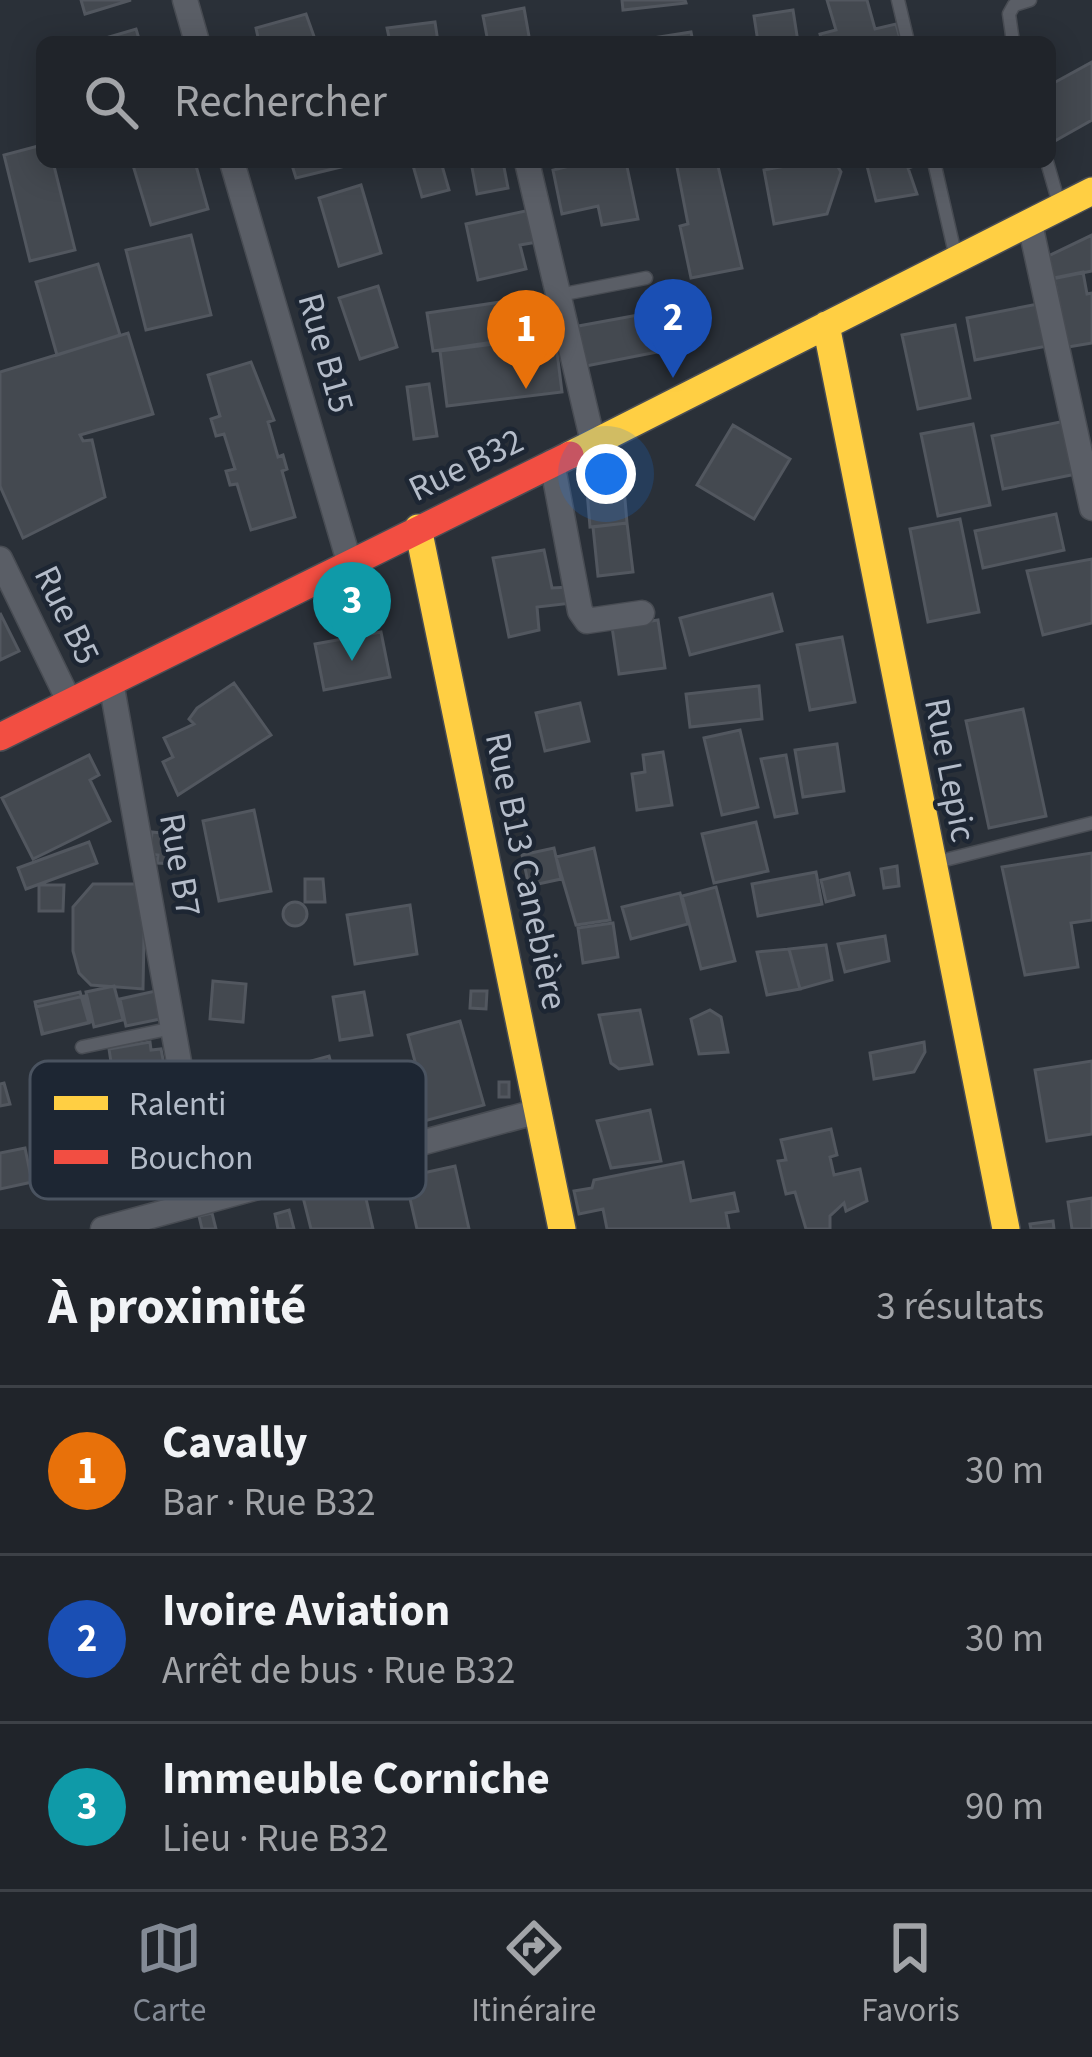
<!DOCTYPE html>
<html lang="fr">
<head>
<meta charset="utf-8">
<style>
  :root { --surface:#20242a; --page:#2d3036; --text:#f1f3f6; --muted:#a2a4a8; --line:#3d4147; --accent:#848b96 }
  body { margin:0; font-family:"Source Sans 3",sans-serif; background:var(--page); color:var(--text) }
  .you { position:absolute; left:606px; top:474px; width:42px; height:42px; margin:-30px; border:9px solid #fff; border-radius:50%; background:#1a73e8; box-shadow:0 0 0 18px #1a73e833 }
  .badge { display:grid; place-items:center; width:78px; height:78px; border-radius:50%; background:var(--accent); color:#fff; font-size:39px; font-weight:700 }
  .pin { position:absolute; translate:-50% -99px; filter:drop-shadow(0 3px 6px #0008) }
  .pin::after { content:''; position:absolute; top:63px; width:42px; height:36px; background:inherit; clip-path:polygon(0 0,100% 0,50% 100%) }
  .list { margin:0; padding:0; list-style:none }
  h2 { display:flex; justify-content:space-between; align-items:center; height:156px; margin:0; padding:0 48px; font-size:51px }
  h2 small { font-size:39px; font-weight:400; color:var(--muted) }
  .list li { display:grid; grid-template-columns:78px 1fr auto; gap:36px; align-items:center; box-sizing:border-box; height:168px; padding:0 48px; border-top:3px solid var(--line) }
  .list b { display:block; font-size:45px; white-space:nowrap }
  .list p { margin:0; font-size:39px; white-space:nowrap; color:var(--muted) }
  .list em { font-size:39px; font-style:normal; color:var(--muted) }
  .icon { flex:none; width:66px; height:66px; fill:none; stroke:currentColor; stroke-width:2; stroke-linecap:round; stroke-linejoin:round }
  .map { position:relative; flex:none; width:1092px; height:1229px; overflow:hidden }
  .search { position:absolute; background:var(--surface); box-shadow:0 6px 30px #0003; left:36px; right:36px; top:36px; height:132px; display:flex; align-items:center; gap:30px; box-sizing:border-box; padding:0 42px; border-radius:18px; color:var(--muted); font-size:45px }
  .sheet { height:660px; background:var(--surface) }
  nav { display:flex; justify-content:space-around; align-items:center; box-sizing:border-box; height:168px; border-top:3px solid var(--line); background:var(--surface); font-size:33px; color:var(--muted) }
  nav a { display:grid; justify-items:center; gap:6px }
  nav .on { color:var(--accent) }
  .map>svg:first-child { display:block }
</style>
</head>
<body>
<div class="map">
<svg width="1092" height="1229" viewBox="0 0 1092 1229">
  <rect width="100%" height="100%" fill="#2a3038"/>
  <path fill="#444950" stroke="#52575f" stroke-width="3" d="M 81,0 L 131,0 L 85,14 Z
    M 622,0 L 685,0 L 686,3 L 623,10 Z
    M 827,0 L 867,0 L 875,29 L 896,24 L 901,42 L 822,42 L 820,34 L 836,30 Z
    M 524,8 L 530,42 L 488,42 L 483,16 Z
    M 793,10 L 798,42 L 758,42 L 754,16 Z
    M 306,14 L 316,42 L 259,42 L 256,28 Z
    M 435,22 L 438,42 L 390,42 L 387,28 Z
    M 136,29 L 140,42 L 100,42 L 99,40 Z
    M 691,32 L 693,42 L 634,41 Z
    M 1092,62 L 1092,120 L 1053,142 L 1050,85 Z
    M 42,145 L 42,162 L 53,162 L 75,250 L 30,261 L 4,155 Z
    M 132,162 L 195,162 L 208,209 L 151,225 Z
    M 291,162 L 345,162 L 345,166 L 296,178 Z
    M 412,162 L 441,162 L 449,190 L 422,197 Z
    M 471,162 L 503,162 L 508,188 L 477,194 Z
    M 586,162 L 626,162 L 638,219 L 602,225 L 598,206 L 562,214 L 553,170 Z
    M 676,162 L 717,162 L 742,268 L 691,278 L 680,226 L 688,224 Z
    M 807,162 L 835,162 L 841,172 L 827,214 L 774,224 L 764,170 Z
    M 866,162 L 926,162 L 908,168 L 917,194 L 876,201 Z
    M 361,185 L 381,253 L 339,266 L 319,198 Z
    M 530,210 L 537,242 L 520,245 L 526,269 L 478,280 L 466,224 Z
    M 191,235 L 211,315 L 146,330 L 126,250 Z
    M 1092,235 L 1092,271 L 1047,280 L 1042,259 Z
    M 98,264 L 120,335 L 57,355 L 36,282 Z
    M 1083,272 L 1087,294 L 1092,293 L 1092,343 L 1068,347 L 1054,278 Z
    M 378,286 L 397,347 L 360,359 L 339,298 Z
    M 521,299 L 526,337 L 433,351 L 427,313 Z
    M 1043,303 L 1052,345 L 975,360 L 967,318 Z
    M 649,313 L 657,352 L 581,367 L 573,327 Z
    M 955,325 L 970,398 L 918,409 L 902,335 Z
    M 128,333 L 153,414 L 80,435 L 83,441 L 92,440 L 105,497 L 23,538 L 0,486 L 0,372 Z
    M 555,336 L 562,392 L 447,406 L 440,351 Z
    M 251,362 L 274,420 L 268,422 L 278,457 L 283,455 L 287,469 L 282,471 L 295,517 L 251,530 L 237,484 L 230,485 L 226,471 L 235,469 L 224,434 L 216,436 L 211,419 L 220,416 L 208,375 Z
    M 429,384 L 437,436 L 414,439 L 407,387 Z
    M 1065,421 L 1076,474 L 1003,489 L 992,436 Z
    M 973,424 L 990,505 L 938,516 L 921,434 Z
    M 733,425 L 790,459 L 754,519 L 697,485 Z
    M 624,488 L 627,523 L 590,527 L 587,491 Z
    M 1056,514 L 1064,550 L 983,568 L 975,531 Z
    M 960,519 L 979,612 L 928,622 L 910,529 Z
    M 627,523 L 633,572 L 598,576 L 593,527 Z
    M 544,550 L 552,588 L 569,587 L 572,603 L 537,607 L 539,630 L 509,637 L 493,558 Z
    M 1092,559 L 1092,623 L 1043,635 L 1027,571 Z
    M 772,594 L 782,631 L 690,655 L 680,618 Z
    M 0,613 L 19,651 L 0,660 Z
    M 658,620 L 665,668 L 619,674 L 612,627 Z
    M 381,632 L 390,677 L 324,690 L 315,644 Z
    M 842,637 L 855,702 L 810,710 L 797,645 Z
    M 234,683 L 271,735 L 178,795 L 163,762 L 173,757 L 164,738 L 194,724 L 189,719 L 197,708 Z
    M 759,686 L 762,719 L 690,727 L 686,694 Z
    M 580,703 L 589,741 L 545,751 L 536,713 Z
    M 1023,709 L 1046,816 L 989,828 L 966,721 Z
    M 740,730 L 758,807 L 722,815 L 704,738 Z
    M 837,744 L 844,791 L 803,797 L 795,750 Z
    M 663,752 L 672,805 L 637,810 L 632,774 L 645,772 L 643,755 Z
    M 89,755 L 99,775 L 90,780 L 110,821 L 33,859 L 2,798 Z
    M 786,755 L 797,813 L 775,817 L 761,759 Z
    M 254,810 L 271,891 L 219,901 L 203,821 Z
    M 756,822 L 768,871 L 714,883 L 702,834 Z
    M 152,832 L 171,834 L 178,847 L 177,864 L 157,863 L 158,855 L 150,854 Z
    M 89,842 L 97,863 L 26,889 L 18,868 Z
    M 554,848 L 561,879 L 529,886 L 522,855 Z
    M 594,848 L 610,920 L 576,925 L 556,857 Z
    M 1092,853 L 1092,920 L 1071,923 L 1078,967 L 1025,975 L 1002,867 Z
    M 897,866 L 899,886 L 884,888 L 881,869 Z
    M 816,872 L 822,904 L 758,916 L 752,884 Z
    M 849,873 L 854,895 L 826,902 L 821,880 Z
    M 305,879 L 323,879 L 325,902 L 305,902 Z
    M 93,884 L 145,884 L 143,989 L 91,985 L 79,973 L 73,951 L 73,907 Z
    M 39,885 L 64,885 L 63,911 L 39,911 Z
    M 716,887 L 735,961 L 701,969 L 682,896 Z
    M 680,893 L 688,924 L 631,939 L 622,907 Z
    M283 914a12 12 0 1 1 24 0a12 12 0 1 1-24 0Z
    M 410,905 L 417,954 L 355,964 L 347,915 Z
    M 613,923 L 618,957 L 583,963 L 578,928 Z
    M 885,936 L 889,961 L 845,972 L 838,944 Z
    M 826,945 L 832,980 L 800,989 L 789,949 Z
    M 789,949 L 800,989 L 767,995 L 757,952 Z
    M 213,981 L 246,984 L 243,1022 L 210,1019 Z
    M 114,986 L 123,1020 L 94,1027 L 86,992 Z
    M 160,990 L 165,1018 L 126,1026 L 120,999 Z
    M 471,991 L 487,991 L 486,1009 L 470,1008 Z
    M 80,992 L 89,1023 L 42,1034 L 35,1002 Z
    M 364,992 L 372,1035 L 340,1040 L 333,997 Z
    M 84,996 L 90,1022 L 43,1034 L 36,1007 Z
    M 640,1010 L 652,1064 L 619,1069 L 611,1063 L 599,1015 Z
    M 710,1010 L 721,1017 L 728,1052 L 699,1054 L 691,1019 Z
    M 460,1021 L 484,1105 L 387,1131 L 374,1085 L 418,1073 L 408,1035 Z
    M 150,1042 L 151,1050 L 161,1049 L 170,1097 L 101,1109 L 93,1065 L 111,1062 L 109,1049 Z
    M 924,1042 L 925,1052 L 914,1072 L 874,1079 L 870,1053 Z
    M 329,1056 L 339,1094 L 374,1085 L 387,1131 L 301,1154 L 278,1070 Z
    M 1092,1061 L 1092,1134 L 1047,1141 L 1035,1070 Z
    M 499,1082 L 509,1082 L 509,1097 L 499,1097 Z
    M 4,1083 L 10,1104 L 0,1106 L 0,1084 Z
    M 650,1110 L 661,1161 L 611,1168 L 597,1121 Z
    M 831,1129 L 837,1155 L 830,1157 L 834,1175 L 860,1169 L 867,1201 L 846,1211 L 844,1203 L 830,1216 L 830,1229 L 806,1229 L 795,1192 L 786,1194 L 778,1161 L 786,1160 L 781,1140 Z
    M 25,1148 L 32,1182 L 0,1189 L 0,1153 Z
    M 683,1162 L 691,1201 L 734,1193 L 738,1211 L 726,1213 L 729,1229 L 607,1229 L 603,1209 L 579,1214 L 574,1191 L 592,1188 L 594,1180 Z
    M 455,1166 L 469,1229 L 417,1229 L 405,1177 Z
    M 337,1189 L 339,1195 L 364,1190 L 373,1229 L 311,1229 L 303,1197 Z
    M 1092,1198 L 1092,1229 L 1072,1229 L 1068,1202 Z
    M 289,1210 L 294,1229 L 278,1229 L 275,1214 Z
    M 212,1213 L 216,1229 L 202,1229 L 199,1216 Z
    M 1053,1221 L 1054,1229 L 1031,1229 L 1030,1224 Z"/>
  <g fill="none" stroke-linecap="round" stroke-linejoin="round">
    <g stroke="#484c53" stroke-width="15">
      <path id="lane" d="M 898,0 L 908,42
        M 1013,42 L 1009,14 L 1014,5 L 1030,0
        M 934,162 L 957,262
        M 1047,162 L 1060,207
        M 559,295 L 646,278
        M 933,863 L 1092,823
        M 82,1047 L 173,1028"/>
    </g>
    <g stroke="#484c53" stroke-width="27">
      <path id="street" d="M 185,0 L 197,42
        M 232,162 L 350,565
        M 527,162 L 593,442
        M 1030,224 L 1092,508
        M 552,462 L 580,611 L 587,621 L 642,613
        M 0,559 L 70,703
        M 111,682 L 179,1062
        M 103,1229 L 539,1111"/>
    </g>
    <g stroke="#484c53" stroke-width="30">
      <path id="slow" d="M 826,325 L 1006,1229
        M 570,455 L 1092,191
        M 418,528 L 562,1229"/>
    </g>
    <g stroke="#484c53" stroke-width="30">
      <path id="jam" d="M 0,737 L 570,455"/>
    </g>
    <use href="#lane" stroke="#5a5e66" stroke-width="12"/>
    <use href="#street" stroke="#5a5e66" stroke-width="24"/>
    <use href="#slow" stroke="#ffcf43" stroke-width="27"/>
    <use href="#jam" stroke="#f24e42" stroke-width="27"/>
  </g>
  <g text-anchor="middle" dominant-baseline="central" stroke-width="9" stroke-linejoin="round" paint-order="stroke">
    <g font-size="36" fill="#b4bcc9" stroke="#1d2633">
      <text transform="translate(326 353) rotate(74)">Rue B15</text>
      <text transform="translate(466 465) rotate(-26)">Rue B32</text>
      <text transform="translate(67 615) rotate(64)">Rue B5</text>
      <text transform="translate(950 770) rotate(79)">Rue Lepic</text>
      <text transform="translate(180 865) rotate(80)">Rue B7</text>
      <text transform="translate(526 871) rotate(78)">Rue B13 Canebière</text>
    </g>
  </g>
  <rect x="30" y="1061" width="396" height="138" rx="18" fill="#1d2633" stroke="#4a5360" stroke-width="3"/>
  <rect x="54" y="1096" width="54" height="14" fill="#ffcf43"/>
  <rect x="54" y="1150" width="54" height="14" fill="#f24e42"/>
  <g font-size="33" fill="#b4bcc9">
    <text x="129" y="1115">Ralenti</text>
    <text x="129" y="1169">Bouchon</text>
  </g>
</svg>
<div class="you"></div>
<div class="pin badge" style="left:526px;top:389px;background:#e8710a">1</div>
<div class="pin badge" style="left:673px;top:378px;background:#1a4fb4">2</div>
<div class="pin badge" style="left:352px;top:661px;background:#0f9aa8">3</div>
<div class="search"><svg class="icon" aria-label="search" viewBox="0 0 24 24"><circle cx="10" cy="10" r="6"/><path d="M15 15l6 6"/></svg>Rechercher</div>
</div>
<section class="sheet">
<h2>À proximité<small>3 résultats</small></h2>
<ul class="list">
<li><span class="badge" style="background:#e8710a">1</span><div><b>Cavally</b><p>Bar · Rue B32</p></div><em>30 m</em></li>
<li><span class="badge" style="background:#1a4fb4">2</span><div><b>Ivoire Aviation</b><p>Arrêt de bus · Rue B32</p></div><em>30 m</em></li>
<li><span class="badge" style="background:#0f9aa8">3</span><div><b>Immeuble Corniche</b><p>Lieu · Rue B32</p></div><em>90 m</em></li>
</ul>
</section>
<nav>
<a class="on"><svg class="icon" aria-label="map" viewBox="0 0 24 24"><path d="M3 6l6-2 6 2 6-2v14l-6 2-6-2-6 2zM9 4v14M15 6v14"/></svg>Carte</a>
<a><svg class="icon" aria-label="directions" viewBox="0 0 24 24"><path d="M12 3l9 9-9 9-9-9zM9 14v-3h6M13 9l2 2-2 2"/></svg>Itinéraire</a>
<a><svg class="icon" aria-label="saved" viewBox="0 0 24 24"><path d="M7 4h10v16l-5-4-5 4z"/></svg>Favoris</a>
</nav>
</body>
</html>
